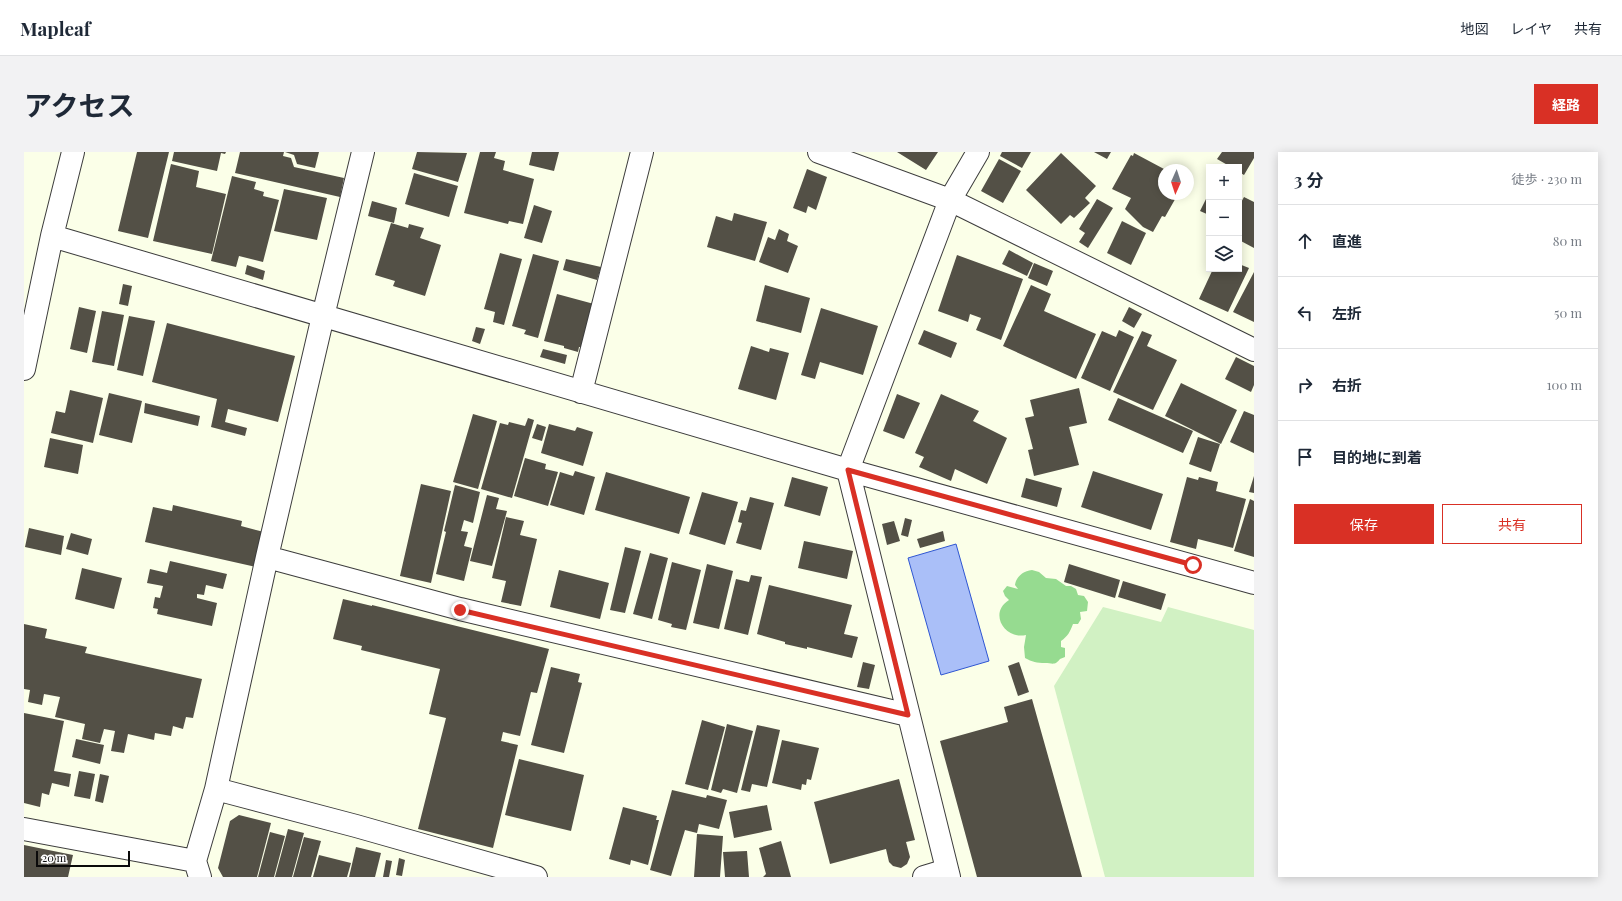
<!DOCTYPE html>
<html lang="ja">
<head>
<meta charset="utf-8">
<style>
  :root { --surface:#fff; --page:#f2f2f3; --text:#1f2937; --muted:#747a83; --line:#e0e1e3; --accent:#d93025 }
  body { margin:0; font-family:"Playfair Display","Noto Sans JP",serif; background:var(--page); color:var(--text) }
  .controls { position:absolute; right:12px; top:12px; display:grid; overflow:hidden; border-radius:0px; box-shadow:0 2px 10px #0003 }
  .controls button { width:36px; height:36px; display:grid; place-items:center; padding:0; border:0; border-bottom:1px solid var(--line); background:var(--surface); color:var(--text); font:20px sans-serif }
  .compass { position:absolute; left:1134px; top:12px; width:36px; height:36px; border-radius:50%; background:var(--surface); box-shadow:0 2px 10px #0003; rotate:183deg }
  .scale { position:absolute; left:12px; bottom:10px; width:94px; box-sizing:border-box; padding-left:4px; border:2px solid #0a0a0a; border-top:0; font-size:11px; line-height:14px; white-space:nowrap; color:#0a0a0a; -webkit-text-stroke:3px #fff; paint-order:stroke }
  .stop { position:absolute; width:12px; height:12px; margin:-9px; border:3px solid #d93025; border-radius:50%; background:#fff }
  .stop.end { background:#d93025; border-color:#fff; box-shadow:0 1px 4px #0008 }
  .list { margin:0; padding:0; list-style:none }
  h2 { display:flex; justify-content:space-between; align-items:center; height:52px; margin:0; padding:0 16px; font-size:17px }
  h2 small { font-size:13px; font-weight:400; color:var(--muted) }
  .list li { display:grid; grid-template-columns:26px 1fr auto; gap:12px; align-items:center; box-sizing:border-box; height:72px; padding:0 16px; border-top:1px solid var(--line) }
  .list b { display:block; font-size:15px; white-space:nowrap }
  .list em { font-size:13px; font-style:normal; color:var(--muted) }
  .actions { display:flex; gap:8px; padding:12px 16px }
  .actions a { flex:1; padding:9px 0; border:1px solid var(--accent); border-radius:0px; text-align:center; font-size:14px; color:var(--accent) }
  .actions .main { background:var(--accent); color:#fff }
  .icon { flex:none; width:22px; height:22px; fill:none; stroke:currentColor; stroke-width:2; stroke-linecap:round; stroke-linejoin:round }
  .map { position:relative; flex:none; width:1230px; height:725px; overflow:hidden; border-radius:0px }
  header { display:flex; align-items:center; gap:24px; box-sizing:border-box; height:56px; padding:0 20px; background:var(--surface); border-bottom:1px solid var(--line) }
  header strong { font-size:19px }
  nav { display:flex; gap:22px; margin-inline-start:auto; font-size:14px }
  .intro { display:flex; align-items:center; justify-content:space-between; box-sizing:border-box; height:96px; padding:0 24px }
  h1 { margin:0; font-size:28px }
  .button { padding:10px 18px; border-radius:0px; background:var(--accent); color:#fff; font-size:14px; font-weight:700 }
  main { display:flex; gap:24px; padding:0 24px }
  aside { flex:1; background:var(--surface); border-radius:0px; box-shadow:0 2px 10px #0003 }
  .map>svg:first-child { display:block }
</style>
</head>
<body>
<header>
<strong>Mapleaf</strong>
<nav><a>地図</a><a>レイヤ</a><a>共有</a></nav>
</header>
<div class="intro"><h1>アクセス</h1><a class="button">経路</a></div>
<main>
<div class="map">
<svg width="1230" height="725" viewBox="0 0 1230 725">
  <rect width="100%" height="100%" fill="#fbffe8"/>
  <path fill="#96db90" d="M 1008,418 L 1015,420 L 1022,426 L 1032,427 L 1042,434 L 1047,434 L 1052,437 L 1054,443 L 1060,444 L 1064,450 L 1063,459 L 1056,460 L 1057,467 L 1054,472 L 1049,472 C 1046,480 1044,484 1037,489 L 1037,495 L 1041,496 L 1041,505 L 1036,507 C 1031,514 1028,511 1021,511 C 1013,511 1008,510 1001,506 L 1000,495 L 1002,483 C 981,488 964,461 985,448 L 981,444 L 979,439 L 983,434 L 994,437 L 991,433 C 992,425 999,419 1008,418 Z"/>
  <path fill="#d1f1c3" d="M 1079,455 L 1137,470 L 1144,455 L 1230,478 L 1230,725 L 1081,725 L 1030,534 Z"/>
  <path fill="#aabff8" stroke="#2f56d2" d="M 932,392 L 965,509 L 917,523 L 884,406 Z"/>
  <path fill="#535046" d="M 113,0 L 145,0 L 124,86 L 94,79 Z
    M 150,0 L 202,0 L 201,2 L 197,1 L 193,19 L 148,9 Z
    M 216,0 L 260,0 L 259,4 L 267,6 L 270,15 L 320,26 L 316,45 L 211,21 Z
    M 261,0 L 295,0 L 291,16 L 273,12 L 270,3 Z
    M 393,0 L 443,1 L 434,30 L 388,17 Z
    M 456,0 L 472,0 L 470,6 L 481,9 L 479,18 L 510,27 L 499,72 L 485,69 L 484,72 L 440,61 Z
    M 508,0 L 535,0 L 530,19 L 505,13 Z
    M 873,0 L 914,0 L 902,18 Z
    M 978,0 L 1007,0 L 998,16 L 976,4 Z
    M 1070,0 L 1087,0 L 1083,7 Z
    M 1198,0 L 1230,0 L 1230,6 L 1220,23 L 1215,20 L 1215,15 L 1207,15 L 1193,7 Z
    M 1037,1 L 1072,34 L 1061,46 L 1066,51 L 1050,66 L 1046,63 L 1037,72 L 1002,38 Z
    M 1110,1 L 1140,17 L 1140,42 L 1154,42 L 1141,65 L 1138,64 L 1129,80 L 1119,75 L 1101,57 L 1107,46 L 1088,37 L 1107,3 L 1109,4 Z
    M 975,7 L 997,19 L 979,51 L 957,39 Z
    M 147,12 L 175,19 L 172,35 L 202,42 L 188,102 L 129,89 Z
    M 783,17 L 803,25 L 792,58 L 784,54 L 782,61 L 769,56 Z
    M 390,21 L 434,34 L 425,65 L 381,52 Z
    M 208,24 L 232,30 L 230,37 L 240,40 L 239,44 L 255,48 L 239,110 L 215,104 L 212,115 L 187,109 Z
    M 260,37 L 303,46 L 293,88 L 250,79 Z
    M 1185,41 L 1185,63 L 1176,59 Z
    M 1220,45 L 1230,50 L 1230,96 L 1215,88 L 1215,54 Z
    M 1073,47 L 1089,56 L 1064,96 L 1055,90 L 1061,81 L 1055,77 Z
    M 348,49 L 373,56 L 370,71 L 344,64 Z
    M 510,53 L 528,59 L 518,91 L 500,86 Z
    M 710,61 L 743,70 L 731,109 L 683,95 L 692,64 L 708,69 Z
    M 1098,69 L 1122,81 L 1107,113 L 1083,101 Z
    M 367,71 L 384,76 L 385,72 L 400,76 L 396,86 L 417,93 L 401,144 L 369,134 L 371,129 L 351,123 Z
    M 755,77 L 765,82 L 763,89 L 774,94 L 764,121 L 735,110 L 744,85 L 751,88 Z
    M 985,98 L 1009,111 L 1003,124 L 978,112 Z
    M 476,101 L 498,107 L 480,173 L 469,170 L 471,160 L 460,157 Z
    M 509,102 L 535,109 L 514,186 L 500,182 L 502,178 L 488,174 Z
    M 933,103 L 999,127 L 977,188 L 952,178 L 957,166 L 946,162 L 944,170 L 914,159 Z
    M 542,107 L 577,115 L 573,128 L 539,118 Z
    M 1010,111 L 1029,119 L 1023,134 L 1004,126 Z
    M 1215,112 L 1225,116 L 1204,160 L 1175,147 L 1189,117 L 1215,117 Z
    M 223,113 L 241,119 L 239,128 L 221,122 Z
    M 1230,120 L 1230,170 L 1209,160 Z
    M 99,132 L 108,134 L 104,154 L 95,152 Z
    M 741,133 L 786,146 L 777,181 L 732,169 Z
    M 1007,133 L 1027,142 L 1020,159 L 1072,182 L 1052,227 L 979,194 Z
    M 533,142 L 570,152 L 559,195 L 555,195 L 554,200 L 540,196 L 540,194 L 520,189 Z
    M 55,155 L 72,159 L 63,201 L 46,197 Z
    M 1105,155 L 1118,162 L 1110,176 L 1098,169 Z
    M 797,156 L 854,174 L 839,223 L 796,210 L 791,227 L 777,223 Z
    M 78,159 L 100,163 L 90,214 L 68,210 Z
    M 105,164 L 131,169 L 119,224 L 93,218 Z
    M 143,171 L 271,204 L 254,270 L 204,257 L 201,270 L 223,276 L 221,284 L 187,275 L 193,247 L 128,230 Z
    M 452,175 L 461,177 L 456,192 L 448,189 Z
    M 900,178 L 933,191 L 927,206 L 894,192 Z
    M 1095,178 L 1110,185 L 1086,239 L 1057,226 L 1078,179 L 1092,185 Z
    M 1118,179 L 1128,183 L 1123,194 L 1153,208 L 1129,258 L 1089,240 Z
    M 727,194 L 745,200 L 746,196 L 765,201 L 752,248 L 714,237 Z
    M 519,197 L 543,203 L 541,212 L 516,205 Z
    M 1212,205 L 1230,214 L 1230,233 L 1227,240 L 1201,227 Z
    M 1157,231 L 1213,258 L 1197,292 L 1141,264 Z
    M 1055,236 L 1063,271 L 1045,275 L 1055,313 L 1010,324 L 1004,298 L 1009,297 L 1001,266 L 1010,264 L 1006,248 Z
    M 46,238 L 79,246 L 69,291 L 27,281 L 32,259 L 41,261 Z
    M 85,241 L 118,249 L 108,291 L 75,283 Z
    M 873,242 L 896,251 L 880,287 L 859,279 Z
    M 917,242 L 955,259 L 949,269 L 983,286 L 963,332 L 931,317 L 927,329 L 895,315 L 900,305 L 891,301 Z
    M 1094,246 L 1169,279 L 1159,301 L 1084,268 Z
    M 121,251 L 176,264 L 174,274 L 120,261 Z
    M 1220,259 L 1230,263 L 1230,301 L 1206,290 Z
    M 449,262 L 473,269 L 454,337 L 429,330 Z
    M 504,266 L 510,268 L 488,346 L 457,337 L 476,271 L 484,273 L 485,270 L 501,274 Z
    M 513,272 L 522,275 L 518,289 L 508,286 Z
    M 525,272 L 551,279 L 553,275 L 569,280 L 559,314 L 517,301 Z
    M 1174,285 L 1196,292 L 1187,320 L 1165,312 Z
    M 26,286 L 59,293 L 54,322 L 20,315 Z
    M 501,306 L 522,312 L 521,317 L 534,320 L 524,354 L 490,344 Z
    M 551,319 L 571,325 L 560,363 L 526,353 L 536,320 L 549,324 Z
    M 1069,319 L 1139,342 L 1127,378 L 1057,355 Z
    M 582,320 L 666,345 L 655,382 L 571,358 Z
    M 1230,324 L 1230,341 L 1225,340 Z
    M 768,325 L 804,335 L 796,364 L 760,354 Z
    M 1163,325 L 1174,328 L 1175,325 L 1194,330 L 1192,339 L 1222,347 L 1209,396 L 1174,387 L 1172,397 L 1146,390 Z
    M 1002,326 L 1038,336 L 1033,355 L 997,345 Z
    M 397,332 L 427,339 L 407,431 L 376,424 Z
    M 431,333 L 456,340 L 449,371 L 440,368 L 437,379 L 444,380 L 440,394 L 448,396 L 440,429 L 412,422 L 422,380 L 420,379 Z
    M 678,340 L 714,350 L 701,393 L 665,382 Z
    M 463,343 L 475,346 L 472,357 L 483,359 L 468,414 L 446,409 Z
    M 726,345 L 750,351 L 737,398 L 712,391 L 718,371 L 714,370 L 717,358 L 722,359 Z
    M 1226,347 L 1230,349 L 1230,405 L 1210,399 Z
    M 149,353 L 218,369 L 217,374 L 240,380 L 232,415 L 121,390 L 129,355 L 148,359 Z
    M 482,365 L 500,369 L 496,383 L 513,387 L 497,454 L 477,450 L 482,429 L 468,426 Z
    M 881,366 L 888,368 L 884,385 L 877,383 Z
    M 870,369 L 876,389 L 863,393 L 858,372 Z
    M 5,376 L 40,384 L 37,403 L 1,395 Z
    M 919,379 L 921,389 L 896,396 L 893,387 Z
    M 47,381 L 68,387 L 64,403 L 42,397 Z
    M 780,389 L 829,399 L 823,427 L 774,416 Z
    M 601,395 L 617,399 L 601,461 L 586,458 Z
    M 626,401 L 644,406 L 628,467 L 609,462 Z
    M 146,409 L 203,422 L 199,437 L 182,433 L 180,443 L 173,442 L 173,446 L 193,451 L 188,474 L 133,462 L 134,457 L 129,456 L 131,445 L 136,446 L 139,434 L 123,431 L 126,417 L 143,421 Z
    M 648,410 L 677,418 L 662,478 L 647,475 L 648,472 L 634,468 Z
    M 683,412 L 709,419 L 695,477 L 669,471 Z
    M 1045,412 L 1096,428 L 1091,446 L 1040,430 Z
    M 58,416 L 98,426 L 90,457 L 51,447 Z
    M 535,418 L 585,431 L 576,467 L 526,455 Z
    M 727,423 L 738,425 L 724,483 L 700,477 L 712,427 L 725,430 Z
    M 1099,429 L 1142,442 L 1137,458 L 1094,445 Z
    M 745,433 L 828,453 L 820,482 L 834,485 L 828,506 L 783,495 L 783,497 L 761,492 L 761,490 L 733,482 Z
    M 319,447 L 348,454 L 348,453 L 525,497 L 513,541 L 507,540 L 496,584 L 479,580 L 477,589 L 494,593 L 469,696 L 394,677 L 422,566 L 405,562 L 416,517 L 337,498 L 338,494 L 309,487 Z
    M 0,472 L 23,477 L 21,486 L 63,495 L 61,501 L 178,527 L 169,566 L 162,565 L 159,577 L 149,574 L 147,584 L 131,581 L 130,588 L 104,582 L 100,601 L 87,599 L 91,579 L 80,577 L 76,591 L 58,587 L 61,572 L 31,565 L 36,545 L 20,542 L 18,553 L 4,550 L 6,538 L 0,537 Z
    M 839,510 L 851,513 L 845,537 L 833,535 Z
    M 995,510 L 1005,540 L 994,544 L 984,514 Z
    M 527,515 L 556,522 L 554,530 L 558,531 L 540,601 L 507,593 Z
    M 1008,547 L 1058,725 L 953,725 L 916,589 L 984,570 L 980,555 Z
    M 0,561 L 40,569 L 30,619 L 47,622 L 45,635 L 28,631 L 25,643 L 18,641 L 16,655 L 0,651 Z
    M 678,568 L 701,575 L 684,638 L 661,632 Z
    M 703,572 L 729,579 L 713,641 L 699,637 L 697,641 L 687,638 Z
    M 733,573 L 756,578 L 743,635 L 728,632 L 726,640 L 717,638 Z
    M 52,587 L 80,593 L 76,612 L 48,605 Z
    M 758,588 L 795,596 L 787,628 L 783,627 L 782,633 L 778,632 L 777,638 L 748,631 Z
    M 495,607 L 560,623 L 547,679 L 481,663 Z
    M 55,619 L 71,622 L 66,647 L 50,644 Z
    M 76,622 L 85,624 L 79,651 L 71,649 Z
    M 875,627 L 891,688 L 882,690 L 886,705 L 883,712 L 877,716 L 869,714 L 865,710 L 862,697 L 806,712 L 790,650 Z
    M 648,638 L 682,646 L 683,643 L 703,648 L 695,677 L 675,672 L 673,681 L 661,678 L 647,724 L 626,718 Z
    M 743,653 L 748,678 L 710,686 L 705,660 Z
    M 599,655 L 633,664 L 632,668 L 635,668 L 624,713 L 607,708 L 606,713 L 585,707 Z
    M 215,663 L 247,671 L 233,725 L 199,725 L 194,716 L 206,669 Z
    M 264,677 L 280,681 L 268,725 L 251,725 Z
    M 246,680 L 261,684 L 250,725 L 234,725 Z
    M 673,682 L 699,684 L 696,725 L 670,725 Z
    M 280,685 L 297,689 L 287,725 L 269,725 Z
    M 757,689 L 767,725 L 739,725 L 742,722 L 735,696 Z
    M 0,693 L 49,703 L 44,725 L 0,725 Z
    M 332,695 L 357,701 L 351,725 L 325,725 Z
    M 723,699 L 725,725 L 701,725 L 699,700 Z
    M 295,703 L 327,711 L 323,725 L 289,725 Z
    M 375,706 L 381,708 L 378,724 L 372,723 Z
    M 362,708 L 368,709 L 365,725 L 359,725 Z"/>
  <g fill="none" stroke-linecap="round" stroke-linejoin="round">
    <g stroke="#3d3d3d" stroke-width="24">
      <path id="minor" d="M 795,0 L 926,48 L 1230,198
        M 28,84 L 824,318 L 1230,431
        M 0,217 L 28,84 L 49,0
        M 557,240 L 618,0
        M 243,405 L 436,457 L 884,563
        M 192,637 L 332,674 L 512,725
        M 0,677 L 171,709
        M 176,725 L 171,709 L 192,637 L 243,405 L 299,164 L 339,0
        M 900,725 L 923,718
        M 925,725 L 824,318 L 926,48 L 954,0"/>
    </g>
    <use href="#minor" stroke="#fff" stroke-width="22"/>
  </g>
  <g fill="none" stroke-linecap="round" stroke-linejoin="round">
    <path stroke="#d93025" stroke-width="5" d="M 436,458 L 884,563 L 824,318 L 1169,413"/>
  </g>
</svg>
<div class="controls">
<button>+</button>
<button>−</button>
<button><svg class="icon" aria-label="layers" viewBox="0 0 24 24"><path d="M12 4l9 5-9 5-9-5zM3 14l9 5 9-5"/></svg></button>
</div>
<svg class="compass" viewBox="-18 -18 36 36"><path d="M0-13l5 13h-10z" fill="#e53935"/><path d="M0 13l5-13h-10z" fill="#747a83"/></svg>
<div class="scale">20 m</div>
<div class="stop" style="left:1169px;top:413px"></div>
<div class="stop end" style="left:436px;top:458px"></div>
</div>
<aside>
<h2>3 分<small>徒歩 · 230 m</small></h2>
<ul class="list">
<li><svg class="icon" aria-label="ahead" viewBox="0 0 24 24"><path d="M12 20V5M6 11l6-6 6 6"/></svg><div><b>直進</b></div><em>80 m</em></li>
<li><svg class="icon" aria-label="left" viewBox="0 0 24 24"><path d="M17 20v-9H6M10 6l-5 5 5 5"/></svg><div><b>左折</b></div><em>50 m</em></li>
<li><svg class="icon" aria-label="right" viewBox="0 0 24 24"><path d="M7 20v-9h11M14 6l5 5-5 5"/></svg><div><b>右折</b></div><em>100 m</em></li>
<li><svg class="icon" aria-label="arrive" viewBox="0 0 24 24"><path d="M6 21V4h12l-3 4 3 4H6"/></svg><div><b>目的地に到着</b></div></li>
</ul>
<div class="actions"><a class="main">保存</a><a>共有</a></div>
</aside>
</main>
</body>
</html>
